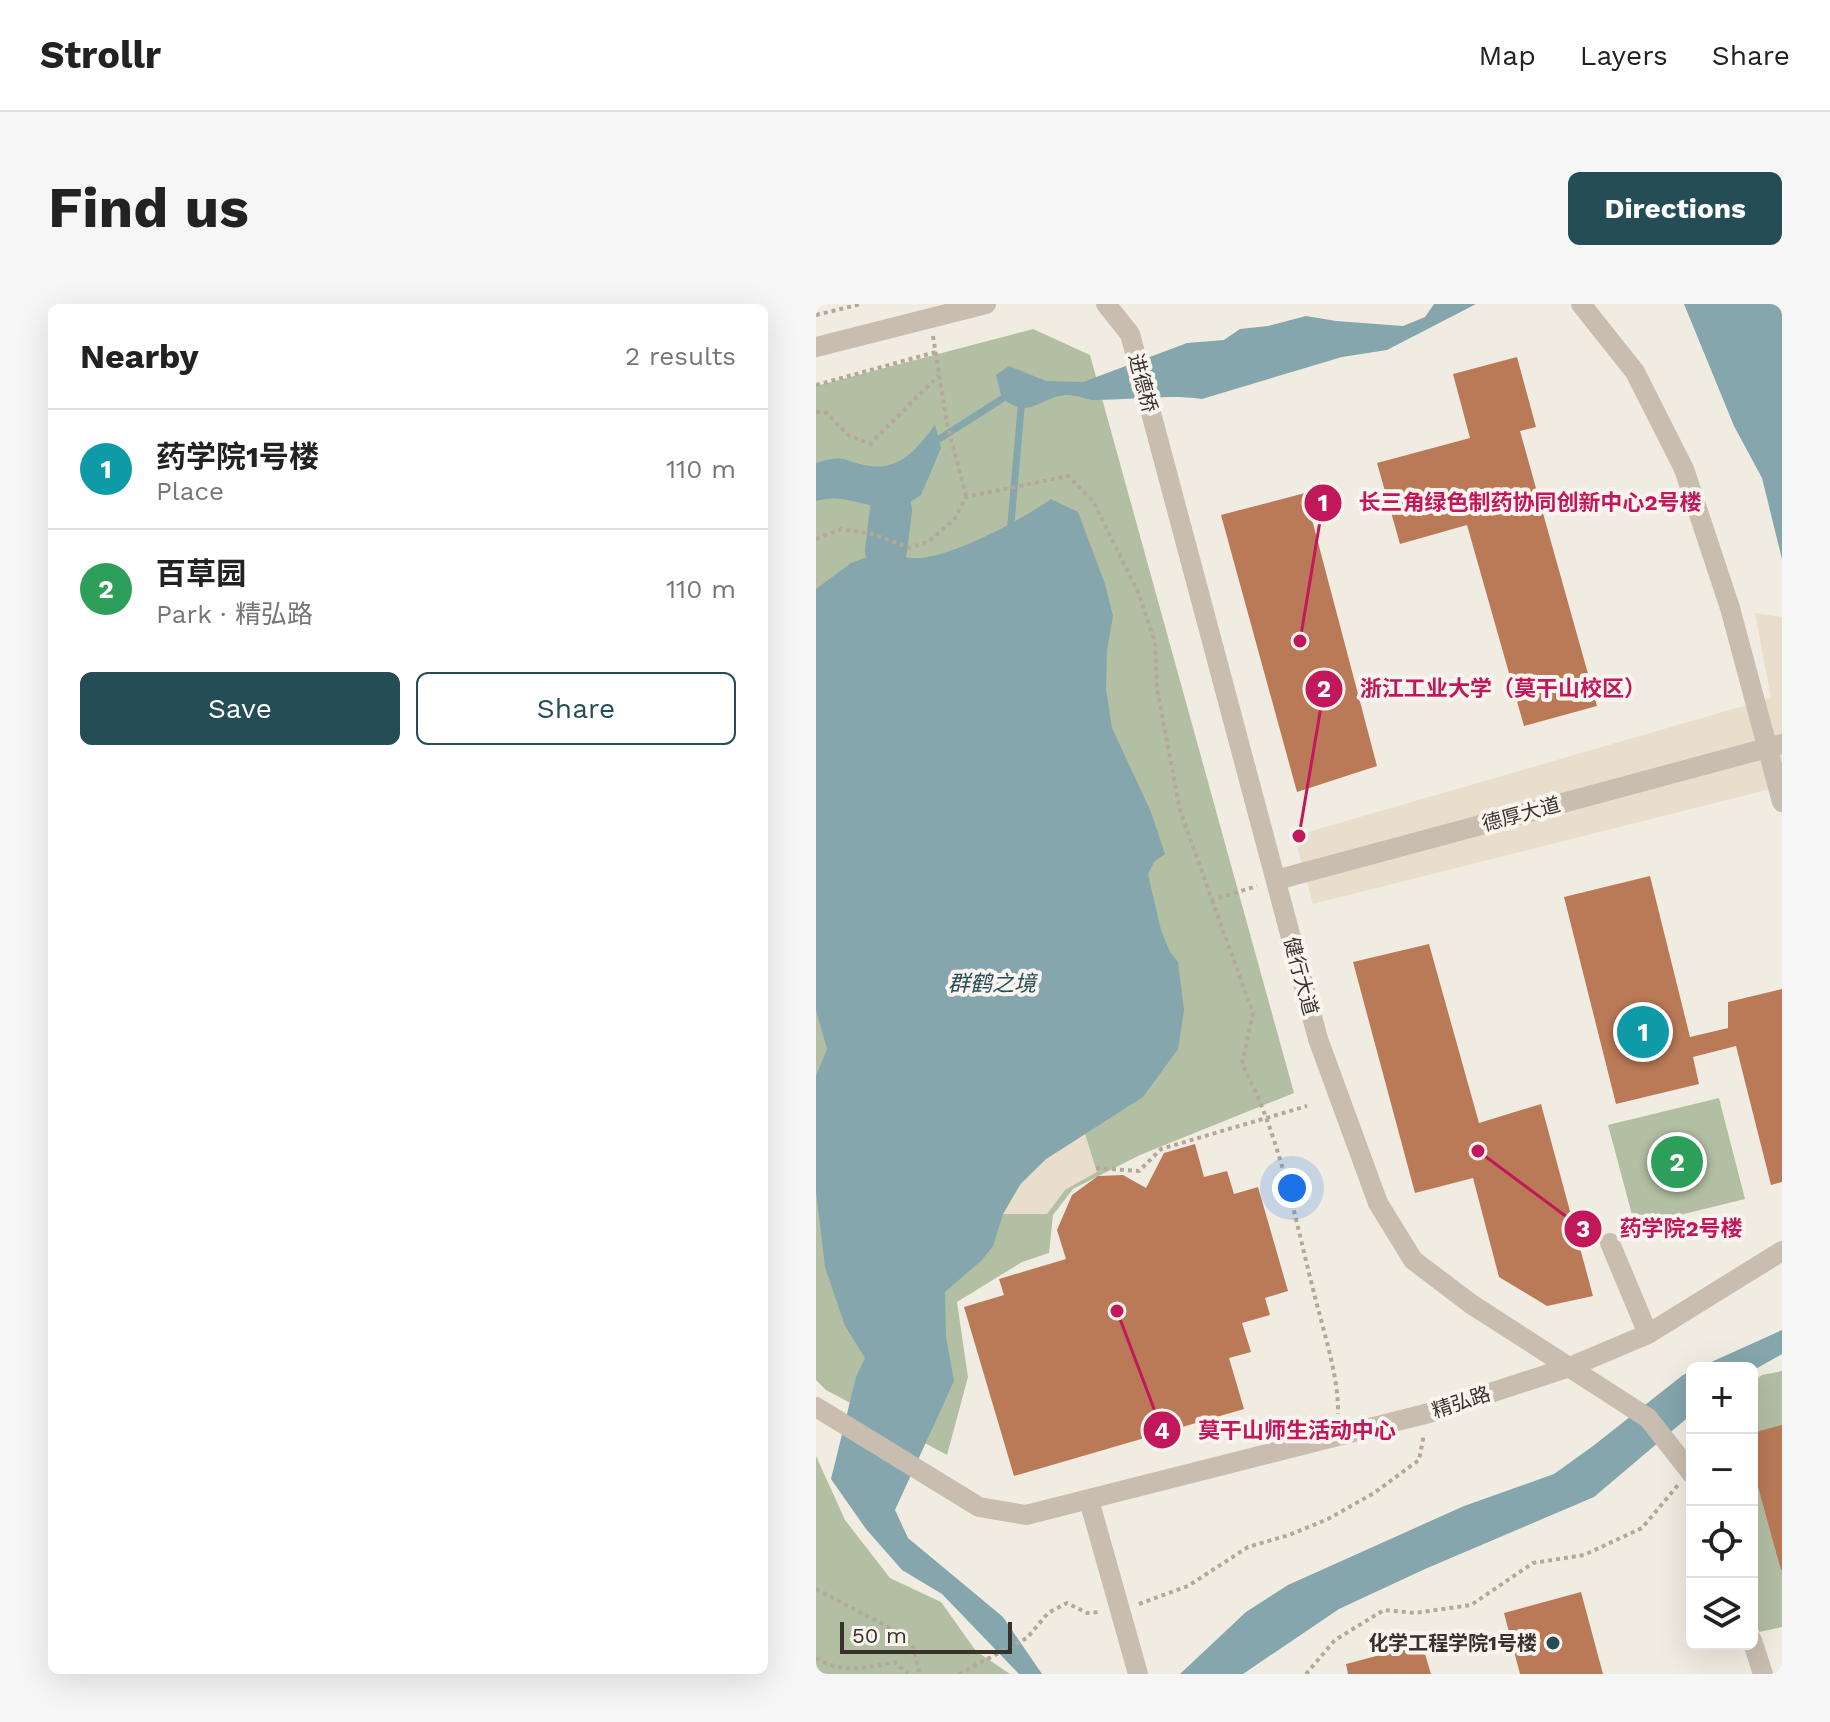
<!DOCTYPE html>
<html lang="en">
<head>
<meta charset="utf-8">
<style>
  :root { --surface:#fff; --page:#f6f6f6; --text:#222; --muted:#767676; --line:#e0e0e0; --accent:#254d56 }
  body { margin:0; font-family:"Work Sans","Noto Sans SC",sans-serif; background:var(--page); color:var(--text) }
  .controls { position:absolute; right:24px; bottom:24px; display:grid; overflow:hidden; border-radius:12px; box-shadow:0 8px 32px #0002 }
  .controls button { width:72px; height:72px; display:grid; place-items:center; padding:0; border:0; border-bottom:2px solid var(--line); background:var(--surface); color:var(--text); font:40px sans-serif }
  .scale { position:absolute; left:24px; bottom:20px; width:172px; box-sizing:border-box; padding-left:8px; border:4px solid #38312c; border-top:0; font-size:22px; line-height:28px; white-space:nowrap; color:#38312c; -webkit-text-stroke:6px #f9f5ee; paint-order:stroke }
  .you { position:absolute; left:476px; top:884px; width:28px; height:28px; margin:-20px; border:6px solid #fff; border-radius:50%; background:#1a73e8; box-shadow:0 0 0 12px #1a73e833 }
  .badge { display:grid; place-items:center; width:52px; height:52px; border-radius:50%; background:var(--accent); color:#fff; font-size:26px; font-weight:700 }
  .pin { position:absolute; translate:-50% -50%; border:4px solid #fff; box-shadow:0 2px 8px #0006 }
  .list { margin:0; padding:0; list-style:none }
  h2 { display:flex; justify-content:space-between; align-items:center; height:104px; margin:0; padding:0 32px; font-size:34px }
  h2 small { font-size:26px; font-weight:400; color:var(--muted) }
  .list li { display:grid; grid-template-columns:52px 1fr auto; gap:24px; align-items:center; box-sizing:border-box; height:120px; padding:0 32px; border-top:2px solid var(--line) }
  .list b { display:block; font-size:30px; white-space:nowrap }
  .list p { margin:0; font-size:26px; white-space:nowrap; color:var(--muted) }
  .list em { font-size:26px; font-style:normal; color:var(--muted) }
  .actions { display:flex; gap:16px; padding:24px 32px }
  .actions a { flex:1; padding:18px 0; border:2px solid var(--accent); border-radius:12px; text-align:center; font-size:28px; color:var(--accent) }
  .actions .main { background:var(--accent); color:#fff }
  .icon { flex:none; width:44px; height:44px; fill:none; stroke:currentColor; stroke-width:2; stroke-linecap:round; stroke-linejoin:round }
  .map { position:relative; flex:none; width:966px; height:1370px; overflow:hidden; border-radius:12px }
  header { display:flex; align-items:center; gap:48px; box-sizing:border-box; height:112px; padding:0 40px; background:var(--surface); border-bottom:2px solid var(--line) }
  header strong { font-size:38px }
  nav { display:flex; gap:44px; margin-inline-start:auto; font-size:28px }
  .intro { display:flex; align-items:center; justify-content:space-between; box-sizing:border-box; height:192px; padding:0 48px }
  h1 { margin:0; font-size:56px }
  .button { padding:20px 36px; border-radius:12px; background:var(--accent); color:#fff; font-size:28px; font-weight:700 }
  main { display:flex; gap:48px; padding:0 48px }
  aside { flex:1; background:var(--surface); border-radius:12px; box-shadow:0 8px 32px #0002 }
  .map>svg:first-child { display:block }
</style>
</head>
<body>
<header>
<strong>Strollr</strong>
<nav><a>Map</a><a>Layers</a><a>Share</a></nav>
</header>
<div class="intro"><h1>Find us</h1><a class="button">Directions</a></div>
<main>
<aside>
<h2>Nearby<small>2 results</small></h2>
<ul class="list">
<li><span class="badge" style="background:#0f9aa8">1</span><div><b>药学院1号楼</b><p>Place</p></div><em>110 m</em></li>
<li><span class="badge" style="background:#2e9e5b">2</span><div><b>百草园</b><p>Park · 精弘路</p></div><em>110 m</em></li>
</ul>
<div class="actions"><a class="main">Save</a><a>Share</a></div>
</aside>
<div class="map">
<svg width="966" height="1370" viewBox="0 0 966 1370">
  <rect width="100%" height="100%" fill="#f1ece2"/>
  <path fill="#b3bfa3" d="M 217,25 L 274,51 L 478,789 L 324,851 L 257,885 L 237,911 L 233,949 L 206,958 L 141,998 L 152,1073 L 131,1151 L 10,1086 L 0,1076 L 0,82 Z
    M 903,794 L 929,895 L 819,922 L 792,821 Z
    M 966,1067 L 966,1323 L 943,1328 L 936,1304 L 936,1078 L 946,1071 Z
    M 0,1152 L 29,1216 L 74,1274 L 125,1298 L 160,1347 L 194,1370 L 0,1370 Z"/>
  <path fill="#e8decb" d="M 939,309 L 966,313 L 966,482 L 497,600 L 478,532 L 955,394 Z
    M 269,830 L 281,868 L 249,886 L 231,910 L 187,910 L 205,880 L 230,855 Z"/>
  <path fill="#84a6ac" d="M 618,0 L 660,0 L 571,46 L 526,53 L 386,95 C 351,90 315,96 280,96 C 270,96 259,90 249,91 C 220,95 216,115 186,95 L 180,71 L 193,62 L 230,77 L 267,78 L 371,39 L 408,36 L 424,25 L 452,22 L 490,12 L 520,17 L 587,22 L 609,13 Z
    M 868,0 L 966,0 L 966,255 L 946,174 L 918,122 Z
    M 119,121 L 125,144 L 105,191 L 82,206 C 52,205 29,188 0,197 L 0,159 C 31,149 27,158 54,162 C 86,166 102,143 119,121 Z
    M 235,195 L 262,208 L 289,280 L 297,312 L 291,346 L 290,385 L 296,424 L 335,508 L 349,550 L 338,558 L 332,570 L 345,626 L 354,648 L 362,658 L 368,706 L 362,745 L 327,793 L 230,855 L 204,880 L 187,910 L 177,942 L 166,956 L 129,988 L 130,1033 L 138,1077 L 79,1206 L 92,1234 L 187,1313 L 226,1370 L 203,1370 L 126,1290 L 86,1266 L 50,1225 L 15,1175 L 40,1073 L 49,1054 L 29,1022 L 9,963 L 0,887 L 0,772 L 11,745 L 0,706 L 0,285 L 35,259 L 72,245 C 79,248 88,254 96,254 C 130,257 207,215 235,195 Z
    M 966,1026 L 966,1050 L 936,1067 L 936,1064 L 882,1064 Z
    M 876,1067 L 876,1110 L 778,1193 L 609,1265 L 523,1305 L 427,1370 L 364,1370 L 430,1308 L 472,1281 L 648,1202 L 738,1170 L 777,1142 L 867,1071 Z"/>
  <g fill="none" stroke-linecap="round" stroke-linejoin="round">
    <path stroke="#84a6ac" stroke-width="7" d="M 123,135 L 186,95
      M 195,219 L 205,105"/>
    <path stroke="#84a6ac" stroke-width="42" d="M 70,246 L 75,206"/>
  </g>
  <path fill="#ba7a57" d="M 701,53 L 720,123 L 704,127 L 781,402 L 708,422 L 651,221 L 584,240 L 561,159 L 654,134 L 637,70 Z
    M 489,189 L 561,462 L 481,488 L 405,211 Z
    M 834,572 L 874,733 L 912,724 L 912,698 L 966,685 L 966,878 L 955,881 L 920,742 L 877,753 L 883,780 L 800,800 L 748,593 Z
    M 613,640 L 663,819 L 725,800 L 777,992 L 731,1002 L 683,973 L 657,874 L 599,889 L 537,658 Z
    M 379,840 L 388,873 L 411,867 L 418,890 L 442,883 L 472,987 L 449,994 L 454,1011 L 426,1019 L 435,1048 L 413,1054 L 428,1105 L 198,1172 L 148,1003 L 188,991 L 183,975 L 250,955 L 241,926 L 256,891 L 282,872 L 307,871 L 330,884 L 348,849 Z
    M 966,1121 L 966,1266 L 965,1266 L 936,1161 L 936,1129 Z
    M 765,1288 L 787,1370 L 704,1370 L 688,1309 Z
    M 606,1340 L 615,1370 L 532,1370 L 530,1360 Z"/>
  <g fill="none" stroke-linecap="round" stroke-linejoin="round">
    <path stroke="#b4a899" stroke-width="4" stroke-dasharray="4 4" stroke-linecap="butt" d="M 0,11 L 45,0
      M 117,32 L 131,120 L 150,192
      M 0,81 L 120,48
      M 0,108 L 11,109 L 32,131 L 54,140 L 123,71
      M 0,235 L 25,225 L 56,230 L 94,244 L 113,237 L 138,216 L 150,193 L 252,172 L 277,197 L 322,288 L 339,338 L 341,385 L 364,506 L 396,596 L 441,582
      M 396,596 L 437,709 L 426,760 C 464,831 478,911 498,989 C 507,1026 523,1073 522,1110
      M 280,864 L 323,867 L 345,845 L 491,802
      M 0,1285 L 80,1327 L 97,1343 L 103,1368
      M 323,1300 L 372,1282 L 432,1243 L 473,1231 L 512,1215 L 558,1189 L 603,1156 L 608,1130
      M 0,1354 C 25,1370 50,1364 79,1358 L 92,1370
      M 143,1370 L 211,1334 L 232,1309 L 251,1299 L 271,1309 L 283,1308
      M 490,1370 L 519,1336 L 568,1306 L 599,1309 L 655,1301 L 717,1259 L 768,1251 L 826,1224 L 862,1181"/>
    <path stroke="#c9bdaf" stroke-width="20" d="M 290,0 L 314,30 L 502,735 L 562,899 L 597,956 L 655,1000 L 832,1114 L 876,1170
      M 765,0 L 819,68 L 868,165 L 914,304 L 966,498
      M 0,43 L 170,0
      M 460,576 L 966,440
      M 794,939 L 832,1030
      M 0,1103 L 163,1203 L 210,1211 L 613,1109 L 754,1063 L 832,1030 L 966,947
      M 273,1196 L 322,1370
      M 936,1336 L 947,1370"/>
  </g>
  <circle fill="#254d56" stroke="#f9f5ee" stroke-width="3" cx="737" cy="1339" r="8"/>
  <g text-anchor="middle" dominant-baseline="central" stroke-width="8" stroke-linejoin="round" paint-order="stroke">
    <g font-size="20" fill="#38312c" stroke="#f9f5ee">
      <text transform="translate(327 79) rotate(75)">进德桥</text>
      <text transform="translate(705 510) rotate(-15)">德厚大道</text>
      <text transform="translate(485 672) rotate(75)">健行大道</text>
      <text transform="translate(645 1098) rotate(-18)">精弘路</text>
    </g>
    <g font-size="20" font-weight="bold" fill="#38312c" stroke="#f9f5ee" text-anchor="end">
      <text x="721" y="1339">化学工程学院1号楼</text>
    </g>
    <g font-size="22" font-style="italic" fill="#254d56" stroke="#f9f5ee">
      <text x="176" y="679">群鹤之境</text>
    </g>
  </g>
  <path fill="none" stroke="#c2185b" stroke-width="3" d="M484 337L507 199M483 532L508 385M662 847L767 925M301 1007L346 1126"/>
  <g fill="#c2185b" stroke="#f9f5ee" stroke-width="3">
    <circle cx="484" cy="337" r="8"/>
    <circle cx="483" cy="532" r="8"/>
    <circle cx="662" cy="847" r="8"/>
    <circle cx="301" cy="1007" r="8"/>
    <circle cx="507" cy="199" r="20"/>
    <circle cx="508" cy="385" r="20"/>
    <circle cx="767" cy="925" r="20"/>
    <circle cx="346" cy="1126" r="20"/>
  </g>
  <g font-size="24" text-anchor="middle" font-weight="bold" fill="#fff">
    <text x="507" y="207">1</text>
    <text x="508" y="393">2</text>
    <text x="767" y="933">3</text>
    <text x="346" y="1135">4</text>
  </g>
  <g font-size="22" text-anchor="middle" font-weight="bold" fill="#c2185b" stroke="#f9f5ee" stroke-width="8" stroke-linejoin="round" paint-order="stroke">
    <text x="714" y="206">长三角绿色制药协同创新中心2号楼</text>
    <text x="687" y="392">浙江工业大学（莫干山校区）</text>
    <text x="865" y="932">药学院2号楼</text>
    <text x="481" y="1134">莫干山师生活动中心</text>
  </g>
</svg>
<div class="controls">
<button>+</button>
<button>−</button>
<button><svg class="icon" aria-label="locate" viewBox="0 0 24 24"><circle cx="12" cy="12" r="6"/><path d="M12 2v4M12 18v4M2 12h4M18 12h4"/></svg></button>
<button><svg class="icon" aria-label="layers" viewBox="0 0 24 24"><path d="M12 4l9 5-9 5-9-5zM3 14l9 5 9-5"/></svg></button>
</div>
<div class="scale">50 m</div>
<div class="you"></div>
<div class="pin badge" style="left:827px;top:728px;background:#0f9aa8">1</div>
<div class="pin badge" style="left:861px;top:858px;background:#2e9e5b">2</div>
</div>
</main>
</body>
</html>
